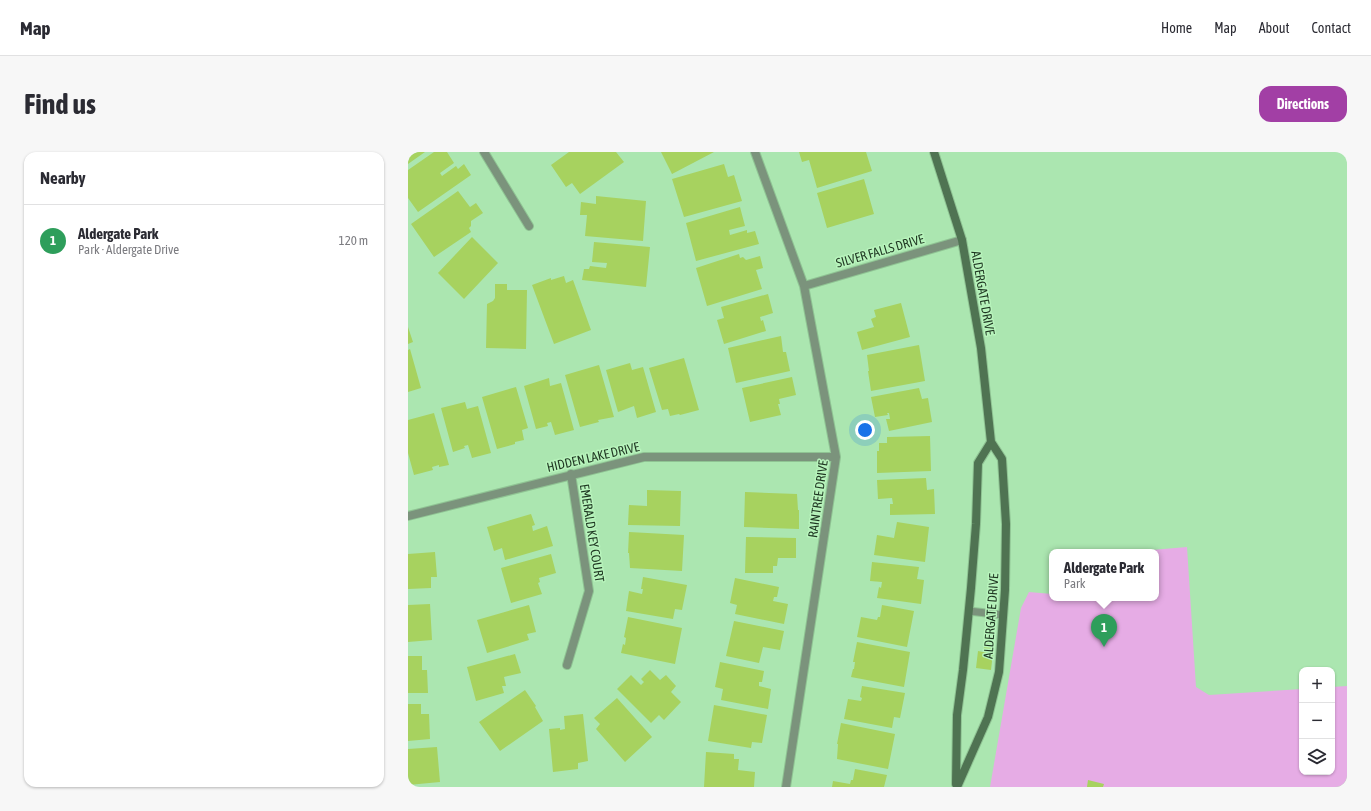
<!DOCTYPE html>
<html lang="en">
<head>
<meta charset="utf-8">
<style>
  :root { --surface:#fff; --page:#f7f7f7; --text:#2b2b33; --muted:#7c7c81; --line:#e1e1e2; --accent:#a23fa5 }
  body { margin:0; font-family:"Asap Condensed",sans-serif; background:var(--page); color:var(--text) }
  .controls { position:absolute; right:12px; bottom:12px; display:grid; overflow:hidden; border-radius:8px; box-shadow:0 1px 3px #0004 }
  .controls button { width:36px; height:36px; display:grid; place-items:center; padding:0; border:0; border-bottom:1px solid var(--line); background:var(--surface); color:var(--text); font:20px sans-serif }
  .you { position:absolute; left:457px; top:278px; width:14px; height:14px; margin:-10px; border:3px solid #fff; border-radius:50%; background:#1a73e8; box-shadow:0 0 0 6px #1a73e833 }
  .badge { display:grid; place-items:center; width:26px; height:26px; border-radius:50%; background:var(--accent); color:#fff; font-size:13px; font-weight:700 }
  .pin { position:absolute; translate:-50% -33px; filter:drop-shadow(0 1px 2px #0008) }
  .pin::after { content:''; position:absolute; top:21px; width:14px; height:12px; background:inherit; clip-path:polygon(0 0,100% 0,50% 100%) }
  .popup { position:absolute; left:641px; top:397px; width:110px; height:52px; box-sizing:border-box; display:grid; place-content:center; border-radius:8px; background:var(--surface); filter:drop-shadow(0 1px 3px #0005); font-size:13px; white-space:nowrap; color:var(--muted) }
  .popup b { font-size:15px; color:var(--text) }
  .popup::after { content:''; position:absolute; left:50%; top:100%; margin-left:-8px; border:8px solid transparent; border-top-color:var(--surface) }
  .list { margin:0; padding:0; list-style:none }
  h2 { display:flex; justify-content:space-between; align-items:center; height:52px; margin:0; padding:0 16px; font-size:17px }
  h2 small { font-size:13px; font-weight:400; color:var(--muted) }
  .list li { display:grid; grid-template-columns:26px 1fr auto; gap:12px; align-items:center; box-sizing:border-box; height:72px; padding:0 16px; border-top:1px solid var(--line) }
  .list b { display:block; font-size:15px; white-space:nowrap }
  .list p { margin:0; font-size:13px; white-space:nowrap; color:var(--muted) }
  .list em { font-size:13px; font-style:normal; color:var(--muted) }
  .icon { flex:none; width:22px; height:22px; fill:none; stroke:currentColor; stroke-width:2; stroke-linecap:round; stroke-linejoin:round }
  .map { position:relative; flex:none; width:939px; height:635px; overflow:hidden; border-radius:12px }
  header { display:flex; align-items:center; gap:24px; box-sizing:border-box; height:56px; padding:0 20px; background:var(--surface); border-bottom:1px solid var(--line) }
  header strong { font-size:19px }
  nav { display:flex; gap:22px; margin-inline-start:auto; font-size:14px }
  .intro { display:flex; align-items:center; justify-content:space-between; box-sizing:border-box; height:96px; padding:0 24px }
  h1 { margin:0; font-size:28px }
  .button { padding:10px 18px; border-radius:12px; background:var(--accent); color:#fff; font-size:14px; font-weight:700 }
  main { display:flex; gap:24px; padding:0 24px }
  aside { flex:1; background:var(--surface); border-radius:12px; box-shadow:0 1px 3px #0004 }
  .map>svg:first-child { display:block }
</style>
</head>
<body>
<header>
<strong>Map</strong>
<nav><a>Home</a><a>Map</a><a>About</a><a>Contact</a></nav>
</header>
<div class="intro"><h1>Find us</h1><a class="button">Directions</a></div>
<main>
<aside>
<h2>Nearby<small></small></h2>
<ul class="list">
<li><span class="badge" style="background:#2e9e5b">1</span><div><b>Aldergate Park</b><p>Park · Aldergate Drive</p></div><em>120 m</em></li>
</ul>
</aside>
<div class="map">
<svg width="939" height="635" viewBox="0 0 939 635">
  <rect width="100%" height="100%" fill="#abe6b0"/>
  <path fill="#e6ace5" d="M 779,395 L 788,535 L 801,543 L 894,537 L 894,620 L 924,620 L 924,535 L 939,534 L 939,635 L 582,635 L 613,456 L 621,440 L 644,442 L 644,446 L 748,446 L 748,400 L 720,400 Z"/>
  <path fill="#a7d25f" d="M 0,0 L 17,0 L 0,12 Z
    M 26,0 L 39,0 L 46,11 L 32,21 L 34,24 L 48,14 L 50,17 L 56,12 L 63,23 L 10,60 L 0,46 L 0,18 Z
    M 161,0 L 208,0 L 216,10 L 172,42 L 164,31 L 158,35 L 143,13 Z
    M 253,0 L 306,0 L 264,22 Z
    M 391,0 L 458,0 L 464,19 L 409,36 L 401,8 L 394,10 Z
    M 316,12 L 320,25 L 326,23 L 334,49 L 276,65 L 264,27 Z
    M 456,27 L 466,62 L 419,76 L 409,41 Z
    M 50,39 L 62,55 L 68,51 L 75,61 L 63,69 L 63,74 L 61,76 L 63,80 L 26,105 L 3,72 Z
    M 188,44 L 238,49 L 235,89 L 177,84 L 179,63 L 172,63 L 173,50 L 188,52 Z
    M 332,55 L 337,74 L 321,78 L 322,83 L 339,78 L 339,81 L 347,79 L 351,92 L 288,109 L 278,71 Z
    M 64,85 L 90,111 L 56,147 L 30,121 Z
    M 186,90 L 242,95 L 238,135 L 174,128 L 176,117 L 181,117 L 182,114 L 198,116 L 199,111 L 184,110 Z
    M 331,102 L 332,106 L 335,105 L 338,108 L 352,104 L 355,116 L 348,118 L 354,137 L 299,154 L 288,116 Z
    M 156,124 L 158,131 L 165,128 L 183,178 L 146,192 L 124,133 L 143,126 L 143,128 Z
    M 87,132 L 99,132 L 99,138 L 119,138 L 118,197 L 78,196 L 79,152 L 85,149 L 87,146 Z
    M 360,142 L 365,161 L 352,165 L 353,169 L 355,168 L 358,179 L 316,192 L 309,168 L 316,166 L 313,155 Z
    M 493,151 L 502,185 L 454,198 L 449,180 L 466,175 L 463,167 L 468,165 L 466,158 Z
    M 0,175 L 5,190 L 0,192 Z
    M 373,184 L 375,200 L 378,200 L 382,219 L 328,231 L 320,196 Z
    M 511,193 L 517,229 L 463,239 L 460,219 L 461,219 L 459,203 Z
    M 2,197 L 13,236 L 0,240 L 0,198 Z
    M 276,206 L 291,258 L 272,263 L 271,262 L 262,264 L 260,257 L 254,258 L 241,216 Z
    M 222,211 L 224,218 L 235,215 L 248,260 L 229,266 L 226,254 L 210,260 L 198,218 Z
    M 191,213 L 206,265 L 190,268 L 191,270 L 172,275 L 157,223 Z
    M 384,225 L 388,243 L 371,247 L 372,252 L 370,252 L 373,263 L 342,270 L 334,236 Z
    M 141,226 L 142,234 L 153,231 L 166,278 L 147,283 L 143,270 L 139,271 L 140,274 L 128,277 L 116,234 Z
    M 108,235 L 120,276 L 114,278 L 116,288 L 107,290 L 107,292 L 89,297 L 74,245 Z
    M 511,236 L 514,247 L 520,246 L 524,270 L 481,279 L 478,267 L 482,267 L 481,261 L 479,261 L 480,263 L 467,265 L 463,245 Z
    M 57,250 L 59,257 L 70,254 L 83,301 L 64,306 L 60,293 L 56,294 L 57,296 L 45,300 L 33,256 Z
    M 26,261 L 41,313 L 31,315 L 31,313 L 24,315 L 25,318 L 6,323 L 0,301 L 0,268 Z
    M 522,284 L 523,319 L 469,321 L 469,299 L 471,299 L 471,291 L 479,291 L 479,285 Z
    M 518,326 L 519,338 L 526,337 L 527,362 L 482,363 L 482,352 L 485,352 L 484,346 L 470,347 L 469,328 Z
    M 239,338 L 273,339 L 272,374 L 220,373 L 221,353 L 239,354 Z
    M 337,340 L 389,342 L 390,358 L 391,358 L 391,377 L 336,375 Z
    M 123,362 L 127,373 L 124,374 L 125,379 L 139,374 L 145,394 L 97,408 L 94,396 L 86,399 L 79,375 Z
    M 489,370 L 521,375 L 517,410 L 466,403 L 469,383 L 486,386 Z
    M 221,380 L 276,383 L 274,419 L 222,416 L 221,401 L 220,401 Z
    M 338,385 L 388,386 L 388,406 L 370,406 L 369,414 L 365,414 L 365,421 L 337,421 Z
    M 27,400 L 29,425 L 23,425 L 23,436 L 0,437 L 0,402 Z
    M 143,402 L 148,421 L 131,426 L 132,430 L 130,431 L 134,442 L 103,451 L 93,416 Z
    M 464,410 L 511,415 L 509,427 L 516,428 L 513,452 L 469,446 L 471,435 L 473,436 L 474,430 L 462,429 Z
    M 235,425 L 279,433 L 274,458 L 267,457 L 265,467 L 218,459 L 221,439 L 234,442 L 235,437 L 233,437 Z
    M 327,426 L 371,435 L 369,445 L 366,445 L 365,449 L 380,452 L 376,472 L 327,462 L 329,453 L 322,451 Z
    M 22,452 L 24,488 L 0,490 L 0,453 Z
    M 121,453 L 128,480 L 119,482 L 121,488 L 79,501 L 69,468 Z
    M 474,453 L 506,459 L 499,495 L 449,485 L 453,465 L 469,468 L 470,465 L 472,465 Z
    M 220,465 L 274,476 L 267,512 L 213,501 L 215,492 L 217,493 L 218,486 L 216,485 Z
    M 326,469 L 376,479 L 372,498 L 355,495 L 351,511 L 318,504 Z
    M 449,490 L 502,500 L 496,535 L 443,525 L 445,517 L 446,517 L 447,510 L 445,510 Z
    M 577,491 L 586,492 L 583,518 L 568,516 L 570,499 L 575,500 Z
    M 107,502 L 113,521 L 96,525 L 98,534 L 94,534 L 96,541 L 68,549 L 59,515 Z
    M 0,504 L 14,504 L 14,518 L 19,518 L 20,541 L 0,541 Z
    M 312,510 L 356,519 L 354,530 L 351,530 L 351,534 L 363,537 L 360,557 L 313,548 L 315,537 L 307,535 Z
    M 242,518 L 252,528 L 258,523 L 268,534 L 263,540 L 273,550 L 256,568 L 251,563 L 243,571 L 209,537 L 223,523 L 233,533 L 236,530 L 233,527 Z
    M 454,534 L 497,541 L 492,566 L 486,565 L 484,576 L 436,567 L 440,547 L 453,549 L 454,546 L 452,545 Z
    M 117,538 L 128,554 L 127,555 L 135,569 L 92,599 L 71,570 Z
    M 209,546 L 244,585 L 217,610 L 188,577 L 192,572 L 186,566 Z
    M 0,552 L 13,552 L 13,562 L 21,562 L 22,587 L 0,589 Z
    M 306,553 L 359,563 L 354,591 L 344,590 L 343,596 L 300,589 Z
    M 175,562 L 180,609 L 170,611 L 170,617 L 145,620 L 141,577 L 152,576 L 152,578 L 157,577 L 156,564 Z
    M 433,571 L 487,582 L 480,617 L 429,607 L 430,592 L 429,592 Z
    M 29,595 L 32,630 L 0,633 L 0,597 Z
    M 298,600 L 326,602 L 326,607 L 331,607 L 330,618 L 347,620 L 346,635 L 296,635 Z
    M 447,617 L 479,623 L 476,635 L 424,635 L 425,629 L 442,632 L 443,628 L 445,628 Z
    M 680,628 L 696,632 L 695,635 L 679,635 Z"/>
  <g fill="none" stroke-linecap="round" stroke-linejoin="round">
    <g stroke="#8fc393" stroke-width="9">
      <path id="lane" d="M 561,459 L 595,463"/>
    </g>
    <g stroke="#8fc393" stroke-width="10">
      <path id="street" d="M 76,0 L 121,74
        M 347,0 L 396,134 L 428,305 L 378,635
        M 396,134 L 554,88
        M 0,364 L 236,305 L 428,305
        M 159,513 L 181,439 L 163,322"/>
    </g>
    <g stroke="#8fc393" stroke-width="10">
      <path id="secondary" d="M 526,0 L 554,88 L 573,196 L 583,290 L 594,307 L 598,372 L 597,438 L 591,520 L 580,565 L 549,635
        M 548,632 L 549,563 L 555,518 L 563,436 L 568,372 L 570,311 L 583,290"/>
    </g>
    <use href="#lane" stroke="#7b937c" stroke-width="7"/>
    <use href="#street" stroke="#7b937c" stroke-width="8"/>
    <use href="#secondary" stroke="#4f7352" stroke-width="8"/>
  </g>
  <g text-anchor="middle" dominant-baseline="central" stroke-width="3" stroke-linejoin="round" paint-order="stroke">
    <g font-size="13" fill="#1e3621" stroke="#b8f4bc">
      <text transform="translate(472 99) rotate(-16)">SILVER FALLS DRIVE</text>
      <text transform="translate(575 141) rotate(80)">ALDERGATE DRIVE</text>
      <text transform="translate(185 305) rotate(-13)">HIDDEN LAKE DRIVE</text>
      <text transform="translate(410 347) rotate(-82)">RAINTREE DRIVE</text>
      <text transform="translate(184 381) rotate(81)">EMERALD KEY COURT</text>
      <text transform="translate(583 464) rotate(-86)">ALDERGATE DRIVE</text>
    </g>
  </g>
</svg>
<div class="controls">
<button>+</button>
<button>−</button>
<button><svg class="icon" aria-label="layers" viewBox="0 0 24 24"><path d="M12 4l9 5-9 5-9-5zM3 14l9 5 9-5"/></svg></button>
</div>
<div class="you"></div>
<div class="pin badge" style="left:696px;top:495px;background:#2e9e5b">1</div>
<div class="popup"><b>Aldergate Park</b>Park</div>
</div>
</main>
</body>
</html>
